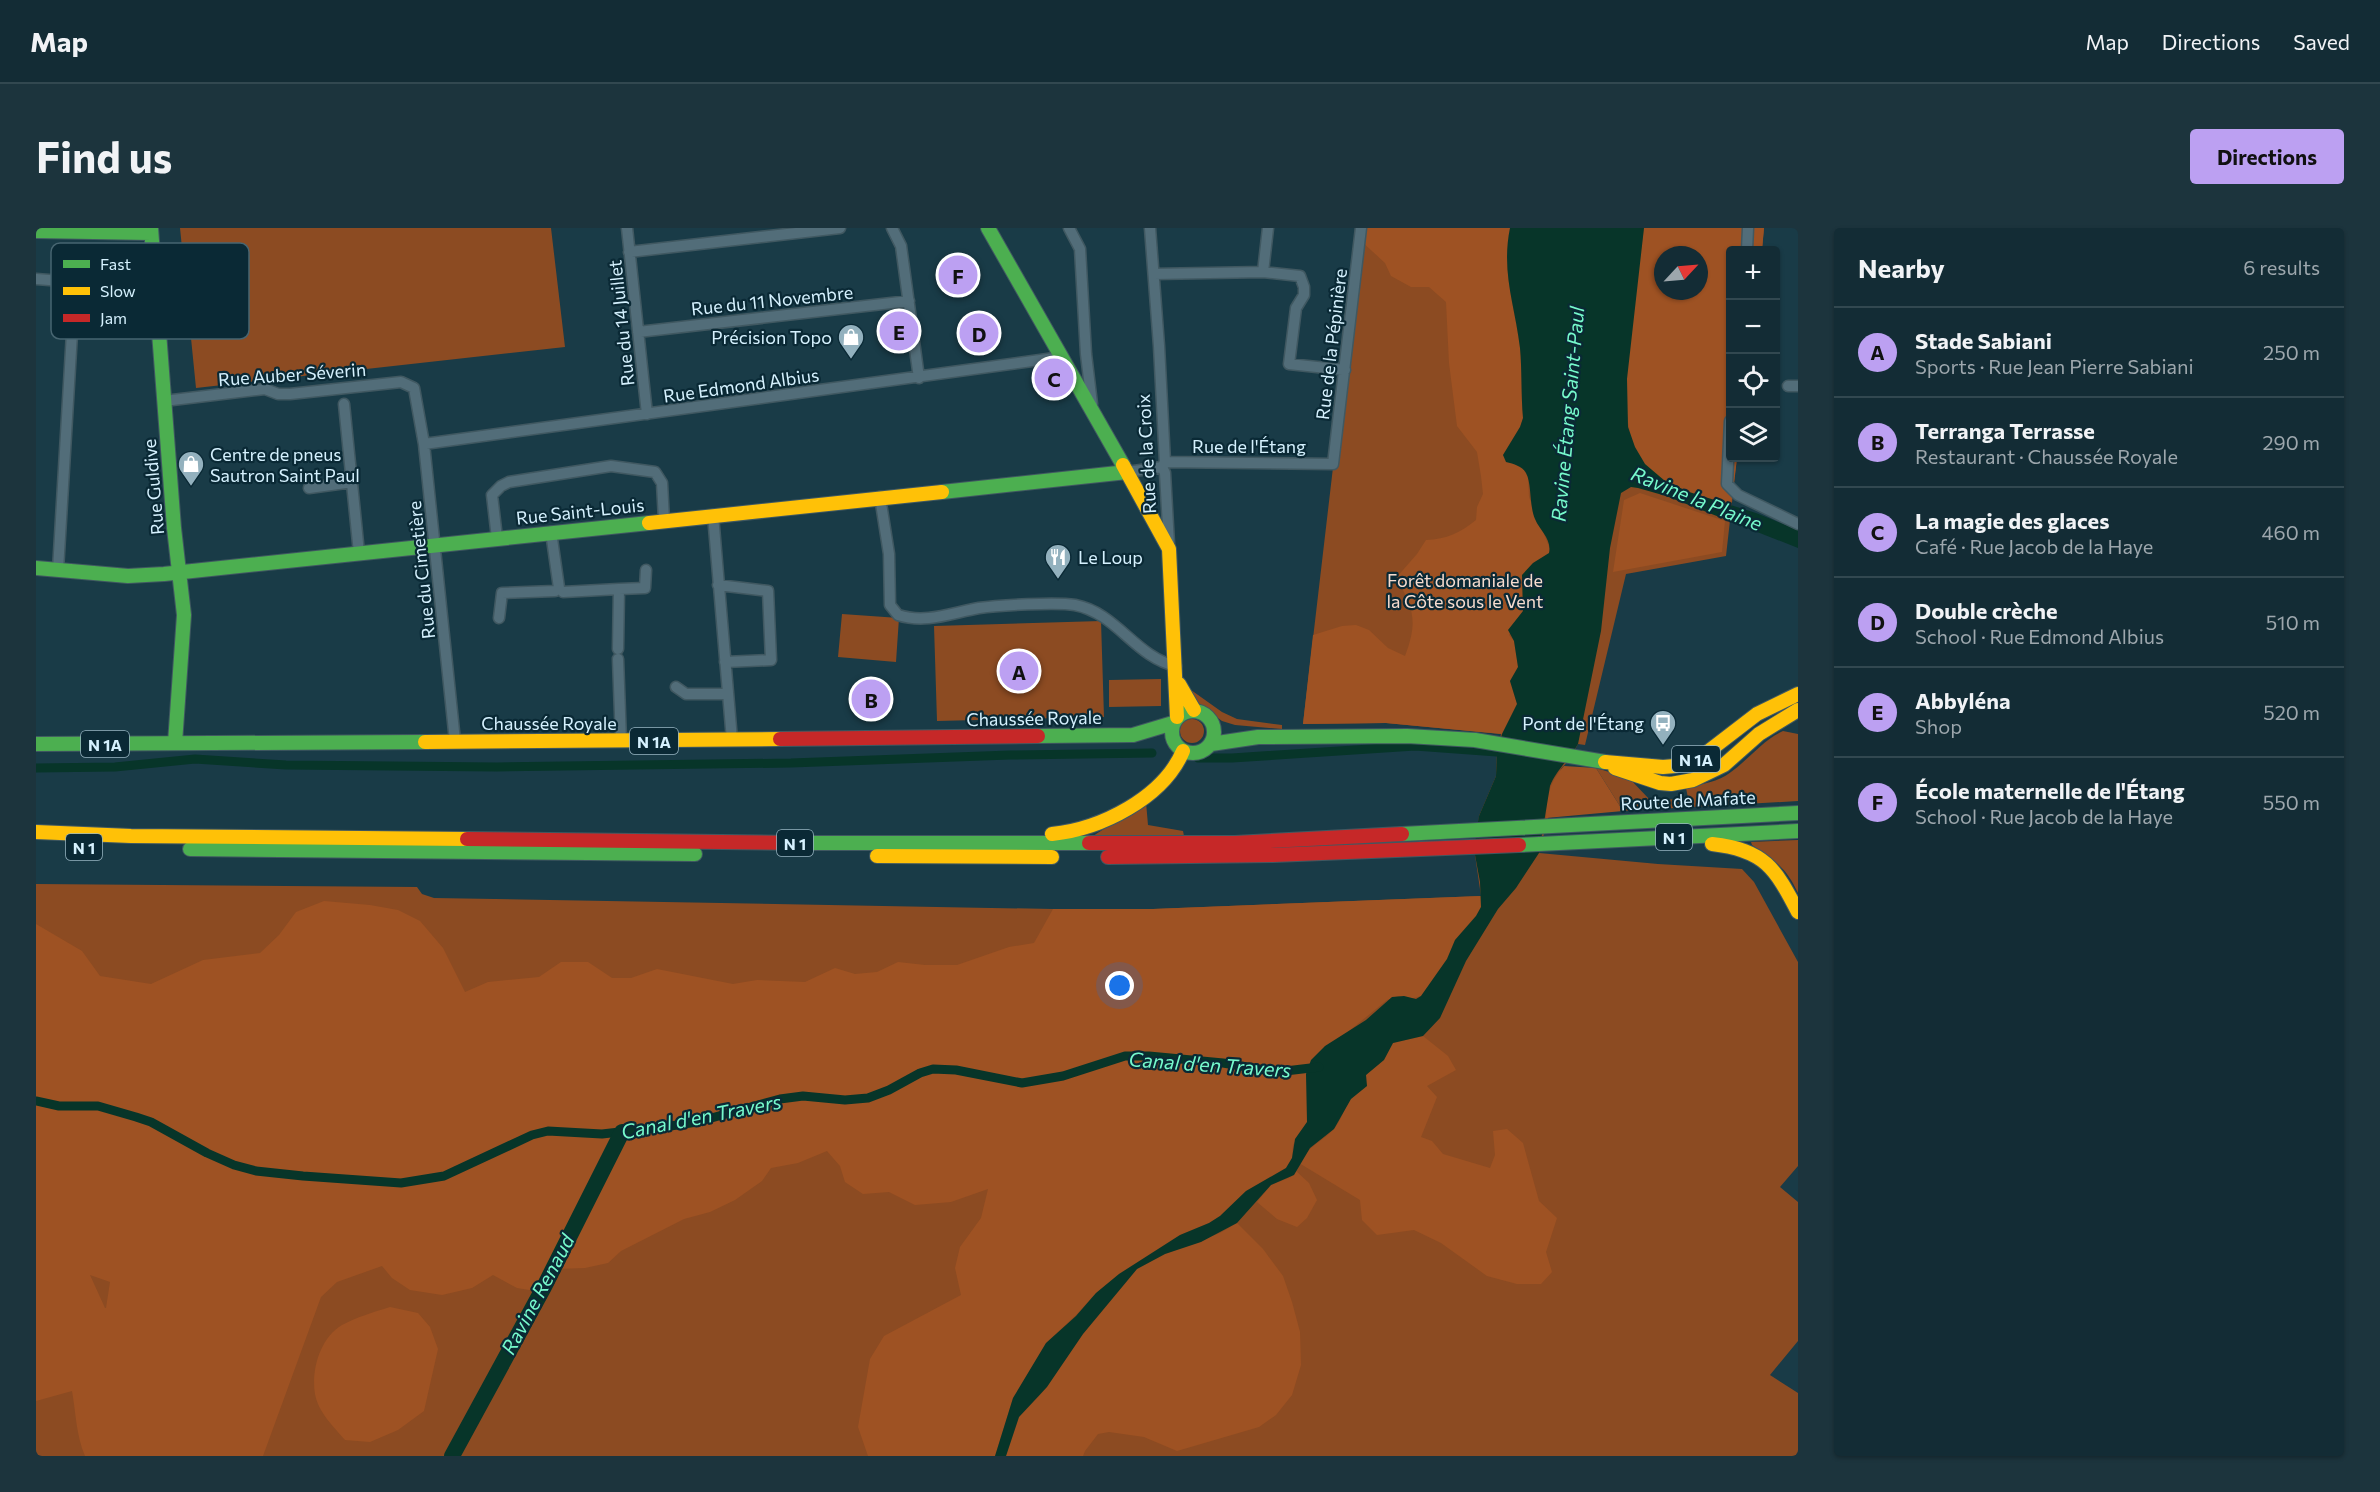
<!DOCTYPE html>
<html lang="en">
<head>
<meta charset="utf-8">
<style>
  :root { --surface:#132c35; --page:#1c343d; --text:#f1f3f6; --muted:#9da7ad; --line:#324850; --accent:#bca0f2 }
  body { margin:0; font-family:Commissioner,sans-serif; background:var(--page); color:var(--text) }
  .controls { position:absolute; right:18px; top:18px; display:grid; overflow:hidden; border-radius:6px; box-shadow:0 2px 4px #0004 }
  .controls button { width:54px; height:54px; display:grid; place-items:center; padding:0; border:0; border-bottom:2px solid var(--line); background:var(--surface); color:var(--text); font:30px sans-serif }
  .compass { position:absolute; left:1618px; top:18px; width:54px; height:54px; border-radius:50%; background:var(--surface); box-shadow:0 2px 4px #0004; rotate:64deg }
  .you { position:absolute; left:1084px; top:758px; width:21px; height:21px; margin:-15px; border:4px solid #fff; border-radius:50%; background:#1a73e8; box-shadow:0 0 0 9px #1a73e833 }
  .badge { display:grid; place-items:center; width:39px; height:39px; border-radius:50%; background:var(--accent); color:#111; font-size:20px; font-weight:700 }
  .pin { position:absolute; translate:-50% -50%; border:3px solid #fff; box-shadow:0 2px 6px #0006 }
  .list { margin:0; padding:0; list-style:none }
  h2 { display:flex; justify-content:space-between; align-items:center; height:78px; margin:0; padding:0 24px; font-size:26px }
  h2 small { font-size:20px; font-weight:400; color:var(--muted) }
  .list li { display:grid; grid-template-columns:39px 1fr auto; gap:18px; align-items:center; box-sizing:border-box; height:90px; padding:0 24px; border-top:2px solid var(--line) }
  .list b { display:block; font-size:22px; white-space:nowrap }
  .list p { margin:0; font-size:20px; white-space:nowrap; color:var(--muted) }
  .list em { font-size:20px; font-style:normal; color:var(--muted) }
  .icon { flex:none; width:33px; height:33px; fill:none; stroke:currentColor; stroke-width:2; stroke-linecap:round; stroke-linejoin:round }
  .map { position:relative; flex:none; width:1762px; height:1228px; overflow:hidden; border-radius:6px }
  header { display:flex; align-items:center; gap:36px; box-sizing:border-box; height:84px; padding:0 30px; background:var(--surface); border-bottom:2px solid var(--line) }
  header strong { font-size:28px }
  nav { display:flex; gap:33px; margin-inline-start:auto; font-size:21px }
  .intro { display:flex; align-items:center; justify-content:space-between; box-sizing:border-box; height:144px; padding:0 36px }
  h1 { margin:0; font-size:42px }
  .button { padding:15px 27px; border-radius:6px; background:var(--accent); color:#111; font-size:21px; font-weight:700 }
  main { display:flex; gap:36px; padding:0 36px }
  aside { flex:1; background:var(--surface); border-radius:6px; box-shadow:0 2px 4px #0004 }
  .map>svg:first-child { display:block }
</style>
</head>
<body>
<header>
<strong>Map</strong>
<nav><a>Map</a><a>Directions</a><a>Saved</a></nav>
</header>
<div class="intro"><h1>Find us</h1><a class="button">Directions</a></div>
<main>
<div class="map">
<svg width="1762" height="1228" viewBox="0 0 1762 1228">
  <rect width="100%" height="100%" fill="#193b47"/>
  <path fill="#8c4b22" fill-rule="evenodd" d="M 144,0 L 515,0 L 529,119 L 160,160 Z
    M 1325,0 L 1728,0 L 1726,22 L 1694,22 L 1694,230 L 1701,230 L 1690,328 L 1590,346 L 1549,517 L 1542,516 L 1533,532 L 1525,541 L 1503,625 L 1622,636 L 1706,641 L 1718,654 L 1762,734 L 1762,938 L 1744,959 L 1762,974 L 1762,1113 L 1734,1147 L 1762,1165 L 1762,1228 L 0,1228 L 0,656 L 381,659 L 386,666 L 398,670 L 1017,681 L 1117,681 L 1445,668 L 1439,627 L 1443,588 L 1460,548 L 1461,524 L 1465,506 L 1350,495 L 1267,496 ZM 1627,27 L 1663,27 L 1663,63 L 1627,63 Z
    M 806,386 L 863,390 L 860,434 L 802,429 Z
    M 1065,393 L 1068,489 L 901,493 L 898,398 Z
    M 1125,451 L 1125,478 L 1073,479 L 1073,452 Z
    M 1148,457 L 1186,484 L 1201,491 L 1246,497 L 1246,501 L 1199,497 L 1186,493 L 1155,470 Z
    M1144 503a12 12 0 1 1 24 0a12 12 0 1 1-24 0Z
    M 1747,503 L 1762,506 L 1762,573 L 1587,583 L 1560,540 L 1593,550 L 1615,573 L 1652,570 L 1650,560 C 1666,556 1682,554 1695,544 C 1713,531 1727,512 1747,503 Z
    M 1110,574 L 1112,597 L 1147,603 L 1148,608 L 1057,608 Z
    M 1762,612 L 1762,665 C 1750,639 1739,633 1716,617 L 1715,614 Z"/>
  <path fill="#9e5223" fill-rule="evenodd" d="M 1325,0 L 1474,0 C 1465,42 1479,79 1484,120 C 1486,142 1485,167 1487,190 L 1484,199 L 1467,227 L 1488,242 L 1492,249 L 1493,269 L 1514,321 L 1514,325 L 1497,335 L 1486,347 L 1487,383 L 1473,407 L 1478,413 L 1482,439 L 1474,453 L 1481,476 L 1466,506 L 1350,495 L 1267,496 L 1277,407 L 1306,398 L 1320,397 L 1333,402 L 1352,420 L 1369,428 C 1382,394 1378,380 1360,350 L 1381,326 L 1390,312 C 1411,311 1424,305 1440,292 L 1441,279 L 1447,266 L 1445,248 L 1441,224 L 1421,198 L 1413,135 L 1410,74 L 1393,59 L 1375,59 L 1355,48 L 1349,35 L 1324,12 Z
    M 1608,0 L 1728,0 L 1726,22 L 1694,22 L 1694,230 L 1701,230 L 1695,277 C 1666,268 1631,260 1609,237 C 1570,193 1601,56 1608,0 ZM 1627,27 L 1663,27 L 1663,63 L 1627,63 Z
    M 1604,265 L 1689,293 L 1686,324 L 1577,344 L 1588,272 Z
    M 1528,538 L 1560,540 L 1587,583 L 1510,590 C 1511,569 1513,554 1528,538 Z
    M 1445,668 L 1445,679 L 1440,688 L 1419,712 L 1411,731 L 1385,768 L 1374,771 L 1362,768 L 1351,772 L 1313,803 L 1271,865 L 1271,894 L 1257,917 L 1256,930 L 1250,940 L 1210,963 L 1184,988 L 1173,995 L 1144,1007 L 1083,1046 L 1060,1065 L 1040,1087 L 1010,1115 L 977,1170 L 959,1228 L 832,1228 L 822,1199 L 834,1131 L 848,1108 L 925,1067 L 919,1040 L 924,1019 L 945,990 L 952,961 L 915,974 L 879,977 L 853,964 L 827,966 L 809,954 L 804,938 L 791,923 L 762,935 L 735,940 L 726,953 L 699,972 L 674,984 L 648,991 L 585,1023 L 572,1035 L 549,1040 L 519,1041 L 506,1064 L 481,1060 L 457,1047 L 436,1060 L 406,1067 L 374,1062 L 356,1050 L 346,1038 L 301,1054 L 285,1069 L 227,1228 L 49,1228 C 40,1207 40,1185 36,1163 L 0,1173 L 0,696 L 46,723 L 64,748 L 115,756 L 167,732 L 224,725 L 243,707 L 260,684 L 288,673 L 334,677 L 362,682 L 384,693 L 407,720 L 429,764 L 452,754 L 503,749 L 525,734 L 552,734 L 576,750 L 595,750 L 621,741 L 697,756 L 721,752 L 769,754 L 799,740 L 819,746 L 841,744 L 862,734 L 889,737 L 921,737 L 973,719 L 998,715 L 1017,681 L 1117,681 ZM 54,1047 L 74,1054 L 70,1080 L 69,1080 Z
    M 1387,808 L 1412,828 L 1420,842 L 1391,858 L 1401,869 L 1385,909 L 1396,913 L 1407,926 L 1454,940 L 1459,927 L 1457,903 L 1471,901 L 1487,915 L 1503,973 L 1521,990 L 1510,1024 L 1516,1044 L 1505,1056 L 1481,1056 L 1451,1048 L 1405,1015 L 1378,1002 L 1341,1007 L 1326,992 L 1324,972 L 1263,935 C 1273,918 1284,915 1297,902 C 1306,893 1308,878 1316,869 C 1326,859 1331,865 1330,847 L 1343,836 L 1357,815 Z
    M 1260,943 L 1273,955 L 1281,972 L 1271,990 L 1261,999 L 1241,991 L 1221,974 L 1235,957 L 1255,949 Z
    M 1201,995 L 1227,1021 L 1247,1048 L 1256,1074 L 1264,1104 L 1265,1137 L 1256,1167 L 1240,1187 L 1223,1199 L 1141,1223 L 1108,1209 L 1073,1204 L 1062,1206 L 1049,1223 L 1047,1228 L 970,1228 L 983,1189 L 1005,1166 L 1047,1106 L 1101,1041 L 1129,1026 L 1184,1005 Z
    M 354,1079 L 382,1085 L 394,1099 L 402,1121 L 388,1183 L 362,1202 L 334,1214 L 309,1212 C 298,1199 282,1184 279,1166 C 275,1142 284,1110 306,1097 C 321,1089 338,1084 354,1079 Z"/>
  <path fill="#073529" d="M 1474,0 L 1608,0 L 1591,151 L 1592,199 L 1599,219 L 1609,236 L 1629,253 L 1653,264 L 1720,285 L 1762,302 L 1762,320 L 1630,268 L 1602,260 L 1595,259 L 1585,265 L 1574,320 L 1565,403 L 1542,516 C 1534,531 1520,542 1514,558 L 1503,625 L 1480,660 L 1462,681 L 1430,733 L 1404,790 L 1387,808 L 1357,815 L 1348,832 L 1330,847 L 1331,858 L 1315,871 L 1298,901 L 1274,920 L 1258,947 L 1235,957 L 1201,995 L 1165,1014 L 1129,1026 L 1101,1041 L 1047,1106 L 1011,1159 L 983,1189 L 970,1228 L 959,1228 L 977,1170 L 1010,1115 L 1040,1088 L 1060,1065 L 1083,1046 L 1144,1007 L 1173,995 L 1184,988 L 1210,963 L 1250,940 L 1256,930 L 1259,911 L 1271,894 L 1270,846 L 1275,832 L 1289,818 L 1330,792 L 1356,769 L 1368,768 L 1380,771 L 1385,768 L 1411,731 L 1419,712 L 1440,688 L 1445,679 L 1444,654 L 1439,627 L 1440,606 L 1443,588 L 1460,548 L 1461,524 L 1466,506 L 1481,476 L 1474,453 L 1482,439 L 1478,413 L 1472,402 L 1487,383 L 1486,347 L 1497,335 L 1513,325 C 1516,311 1504,303 1499,291 C 1493,277 1496,256 1490,245 C 1486,238 1478,236 1470,234 L 1467,227 L 1484,199 L 1487,190 C 1485,167 1486,141 1484,120 C 1479,77 1465,45 1474,0 Z"/>
  <g fill="none" stroke-linecap="round" stroke-linejoin="round">
    <path stroke="#073529" stroke-width="9" d="M 1162,530 L 1196,530 L 1379,518 L 1461,524
      M 0,540 L 79,539 L 159,531 L 250,537 L 461,539 L 755,535 L 974,527 L 1116,525
      M 0,873 L 23,878 L 62,878 L 100,889 L 115,894 L 171,925 L 198,937 L 220,943 L 267,948 L 365,955 L 408,948 L 496,907 L 512,903 L 566,906 L 628,899 L 661,894 L 744,871 L 767,868 L 809,872 L 832,870 L 853,862 L 884,845 L 897,841 L 920,842 L 986,855 L 1027,848 L 1089,828 L 1113,828 L 1187,835 L 1241,844 L 1283,839"/>
    <path stroke="#073529" stroke-width="16" d="M 416,1228 L 508,1059 L 586,904"/>
    <g stroke="#405861" stroke-width="13">
      <path id="street" d="M 591,0 L 611,186
        M 856,0 L 865,18 L 883,150
        M 1033,0 L 1044,21 L 1050,126 L 1056,176
        M 1114,0 L 1123,118 L 1129,234 L 1126,239 L 1129,245 L 1133,316
        M 1711,22 L 1712,0
        M 593,24 L 804,0
        M 1227,44 L 1232,0
        M 1118,46 L 1227,44 L 1264,48 L 1268,59 L 1268,67 L 1260,80 L 1253,136 L 1309,142
        M 0,51 L 39,54 L 22,342
        M 602,104 L 873,73
        M 1752,158 L 1762,158
        M 128,173 L 229,161 L 242,166 L 254,166 L 365,154 L 378,160 L 388,216 L 419,513
        M 308,176 L 323,325
        M 1694,193 L 1691,256 L 1702,267 L 1762,296
        M 388,216 L 1026,129
        M 1129,234 L 1297,236 L 1325,0
        M 1091,244 L 1126,239
        M 273,260 L 317,254
        M 844,269 L 853,326 L 854,377 L 862,387 C 890,396 915,385 943,380 C 962,377 1021,374 1039,377 C 1081,385 1099,429 1140,438
        M 677,287 L 696,512
        M 515,304 L 523,360
        M 461,310 L 456,267 L 465,258 L 473,254 L 575,238 L 619,244 L 626,255 L 628,292
        M 682,357 L 732,363 L 735,432 L 689,434
        M 583,361 L 609,360 L 610,342
        M 527,364 L 583,361 L 582,421
        M 463,390 L 466,365 L 519,363
        M 582,431 L 585,513
        M 640,459 L 650,466 L 692,466"/>
    </g>
    <g stroke="#405861" stroke-width="16">
      <path id="fast" d="M 115,0 L 138,300 L 148,387 L 139,515
        M 952,0 L 1087,237
        M 0,3 L 115,5
        M 906,264 L 1091,244
        M 0,340 L 92,348 L 128,346 L 613,295
        M1136 504a21 21 0 1 1 42 0a21 21 0 1 1-42 0Z
        M 1002,508 L 1097,507 L 1137,495
        M 0,516 L 389,514
        M 1175,516 L 1222,509 L 1371,508 L 1439,512 L 1569,534
        M 1366,606 L 1762,585
        M 762,615 L 1053,615
        M 1483,617 L 1762,603
        M 154,621 L 659,626"/>
    </g>
    <g stroke="#405861" stroke-width="16">
      <path id="slow" d="M 1087,237 L 1133,321 L 1141,489
        M 613,295 L 906,264
        M 1143,456 L 1158,482
        M 389,514 L 744,511
        M 1569,534 L 1627,539 L 1639,538 L 1665,529 L 1721,486 L 1762,466
        M 1579,540 L 1624,555 L 1635,556 L 1657,552 L 1688,537 L 1723,506 L 1762,482
        M 0,604 L 95,608 L 431,611
        M 1016,606 C 1065,601 1127,570 1147,523
        M 1676,616 C 1729,622 1739,640 1762,684
        M 841,628 L 1016,629"/>
    </g>
    <g stroke="#405861" stroke-width="16">
      <path id="jam" d="M 744,511 L 1002,508
        M 431,611 L 762,615
        M 1053,615 L 1199,615 L 1366,606
        M 1072,629 L 1237,627 L 1483,617"/>
    </g>
    <use href="#street" stroke="#526d79" stroke-width="10"/>
    <use href="#fast" stroke="#4caf50" stroke-width="14"/>
    <use href="#slow" stroke="#ffc107" stroke-width="14"/>
    <use href="#jam" stroke="#c62828" stroke-width="14"/>
  </g>
  <defs>
    <g id="shop-pin" transform="scale(1.35)"><path d="M0 17L-7.5 6A9.5 9.5 0 1 1 7.5 6Z" fill="#93b1be" stroke="#0a2935"/><path d="M-5-2.5h2.3a2.7 3.5 0 0 1 5.4 0H5L5.5 6h-11ZM-1.5-2.5h3a1.5 2.3 0 0 0-3 0Z" fill="#fff"/></g>
    <g id="restaurant-pin" transform="scale(1.35)"><path d="M0 17L-7.5 6A9.5 9.5 0 1 1 7.5 6Z" fill="#93b1be" stroke="#0a2935"/><path d="M-5-6h1v4h1v-4h1v4h1v-4h1v5L-1.5 .5V6h-2V.5L-5-1ZM5-6V6H3V1.5H1.5Q1.5-4 5-6Z" fill="#fff"/></g>
    <g id="bus-pin" transform="scale(1.35)"><path d="M0 17L-7.5 6A9.5 9.5 0 1 1 7.5 6Z" fill="#93b1be" stroke="#0a2935"/><path d="M-5-6H5V4H4V6H2V4H-2V6H-4V4H-5ZM-3.5-4V0h7V-4ZM-3.5 1.2v1.5H-2V1.2ZM2 1.2v1.5H3.5V1.2Z" fill="#fff"/></g>
  </defs>
  <g fill-rule="evenodd">
    <use href="#shop-pin" x="815" y="109"/>
    <use href="#shop-pin" x="155" y="236"/>
    <use href="#restaurant-pin" x="1022" y="329"/>
    <use href="#bus-pin" x="1627" y="495"/>
  </g>
  <g text-anchor="middle" dominant-baseline="central" stroke-width="4.5" stroke-linejoin="round" paint-order="stroke">
    <g fill="#0a2935" stroke="#98b5c2" stroke-width="1.5">
      <rect x="594" y="500" width="48" height="26" rx="4.5"/>
      <rect x="45" y="503" width="48" height="26" rx="4.5"/>
      <rect x="1636" y="518" width="48" height="26" rx="4.5"/>
      <rect x="1620" y="596" width="36" height="26" rx="4.5"/>
      <rect x="741" y="602" width="36" height="26" rx="4.5"/>
      <rect x="30" y="606" width="36" height="26" rx="4.5"/>
    </g>
    <g font-size="16" font-weight="bold" fill="#d5f1fe">
      <text x="618" y="513">N 1A</text>
      <text x="69" y="516">N 1A</text>
      <text x="1660" y="531">N 1A</text>
      <text x="1638" y="609">N 1</text>
      <text x="759" y="615">N 1</text>
      <text x="48" y="619">N 1</text>
    </g>
    <g font-size="18" fill="#d5f1fe" stroke="#0a2935">
      <text transform="translate(736 72) rotate(-6)">Rue du 11 Novembre</text>
      <text transform="translate(585 95) rotate(-96)">Rue du 14 Juillet</text>
      <text transform="translate(1295 116) rotate(-83)">Rue de la Pépinière</text>
      <text transform="translate(256 146) rotate(-4)">Rue Auber Séverin</text>
      <text transform="translate(705 157) rotate(-8)">Rue Edmond Albius</text>
      <text x="1213" y="218">Rue de l'Étang</text>
      <text transform="translate(1110 226) rotate(-93)">Rue de la Croix</text>
      <text transform="translate(117 259) rotate(-95)">Rue Guldive</text>
      <text transform="translate(544 283) rotate(-6)">Rue Saint-Louis</text>
      <text transform="translate(385 342) rotate(-96)">Rue du Cimetière</text>
      <text transform="translate(998 490) rotate(-1)">Chaussée Royale</text>
      <text x="513" y="495">Chaussée Royale</text>
      <text transform="translate(1652 572) rotate(-3)">Route de Mafate</text>
    </g>
    <g font-size="18" fill="#d5f1fe" stroke="#0a2935" text-anchor="end">
      <text x="796" y="109">Précision Topo</text>
      <text x="174" y="226" text-anchor="start">Centre de pneus<tspan x="174" dy="21">Sautron Saint Paul</tspan></text>
      <text x="1042" y="329" text-anchor="start">Le Loup</text>
      <text x="1608" y="495">Pont de l'Étang</text>
    </g>
    <g font-size="18" fill="#f6dccf" stroke="#0a2935">
      <text x="1429" y="352">Forêt domaniale de<tspan x="1429" dy="21">la Côte sous le Vent</tspan></text>
    </g>
    <g font-size="20" font-style="italic" fill="#76facc" stroke="#0a2935">
      <text transform="translate(1531 186) rotate(-85)">Ravine Étang Saint-Paul</text>
      <text transform="translate(1661 270) rotate(22)">Ravine la Plaine</text>
      <text transform="translate(1174 836) rotate(4)">Canal d'en Travers</text>
      <text transform="translate(665 888) rotate(-11)">Canal d'en Travers</text>
      <text transform="translate(501 1066) rotate(-62)">Ravine Renaud</text>
    </g>
  </g>
  <rect x="15" y="15" width="198" height="96" rx="9" fill="#0a2935" stroke="#476571" stroke-width="1.5"/>
  <rect x="27" y="32" width="27" height="8" fill="#4caf50"/>
  <rect x="27" y="59" width="27" height="8" fill="#ffc107"/>
  <rect x="27" y="86" width="27" height="8" fill="#c62828"/>
  <g font-size="16" fill="#d5f1fe">
    <text x="64" y="42">Fast</text>
    <text x="64" y="69">Slow</text>
    <text x="64" y="96">Jam</text>
  </g>
</svg>
<div class="controls">
<button>+</button>
<button>−</button>
<button><svg class="icon" aria-label="locate" viewBox="0 0 24 24"><circle cx="12" cy="12" r="6"/><path d="M12 2v4M12 18v4M2 12h4M18 12h4"/></svg></button>
<button><svg class="icon" aria-label="layers" viewBox="0 0 24 24"><path d="M12 4l9 5-9 5-9-5zM3 14l9 5 9-5"/></svg></button>
</div>
<svg class="compass" viewBox="-18 -18 36 36"><path d="M0-13l5 13h-10z" fill="#e53935"/><path d="M0 13l5-13h-10z" fill="#9da7ad"/></svg>
<div class="you"></div>
<div class="pin badge" style="left:983px;top:443px">A</div>
<div class="pin badge" style="left:835px;top:471px">B</div>
<div class="pin badge" style="left:1018px;top:150px">C</div>
<div class="pin badge" style="left:943px;top:105px">D</div>
<div class="pin badge" style="left:863px;top:103px">E</div>
<div class="pin badge" style="left:922px;top:47px">F</div>
</div>
<aside>
<h2>Nearby<small>6 results</small></h2>
<ul class="list">
<li><span class="badge">A</span><div><b>Stade Sabiani</b><p>Sports · Rue Jean Pierre Sabiani</p></div><em>250 m</em></li>
<li><span class="badge">B</span><div><b>Terranga Terrasse</b><p>Restaurant · Chaussée Royale</p></div><em>290 m</em></li>
<li><span class="badge">C</span><div><b>La magie des glaces</b><p>Café · Rue Jacob de la Haye</p></div><em>460 m</em></li>
<li><span class="badge">D</span><div><b>Double crèche</b><p>School · Rue Edmond Albius</p></div><em>510 m</em></li>
<li><span class="badge">E</span><div><b>Abbyléna</b><p>Shop</p></div><em>520 m</em></li>
<li><span class="badge">F</span><div><b>École maternelle de l'Étang</b><p>School · Rue Jacob de la Haye</p></div><em>550 m</em></li>
</ul>
</aside>
</main>
</body>
</html>
